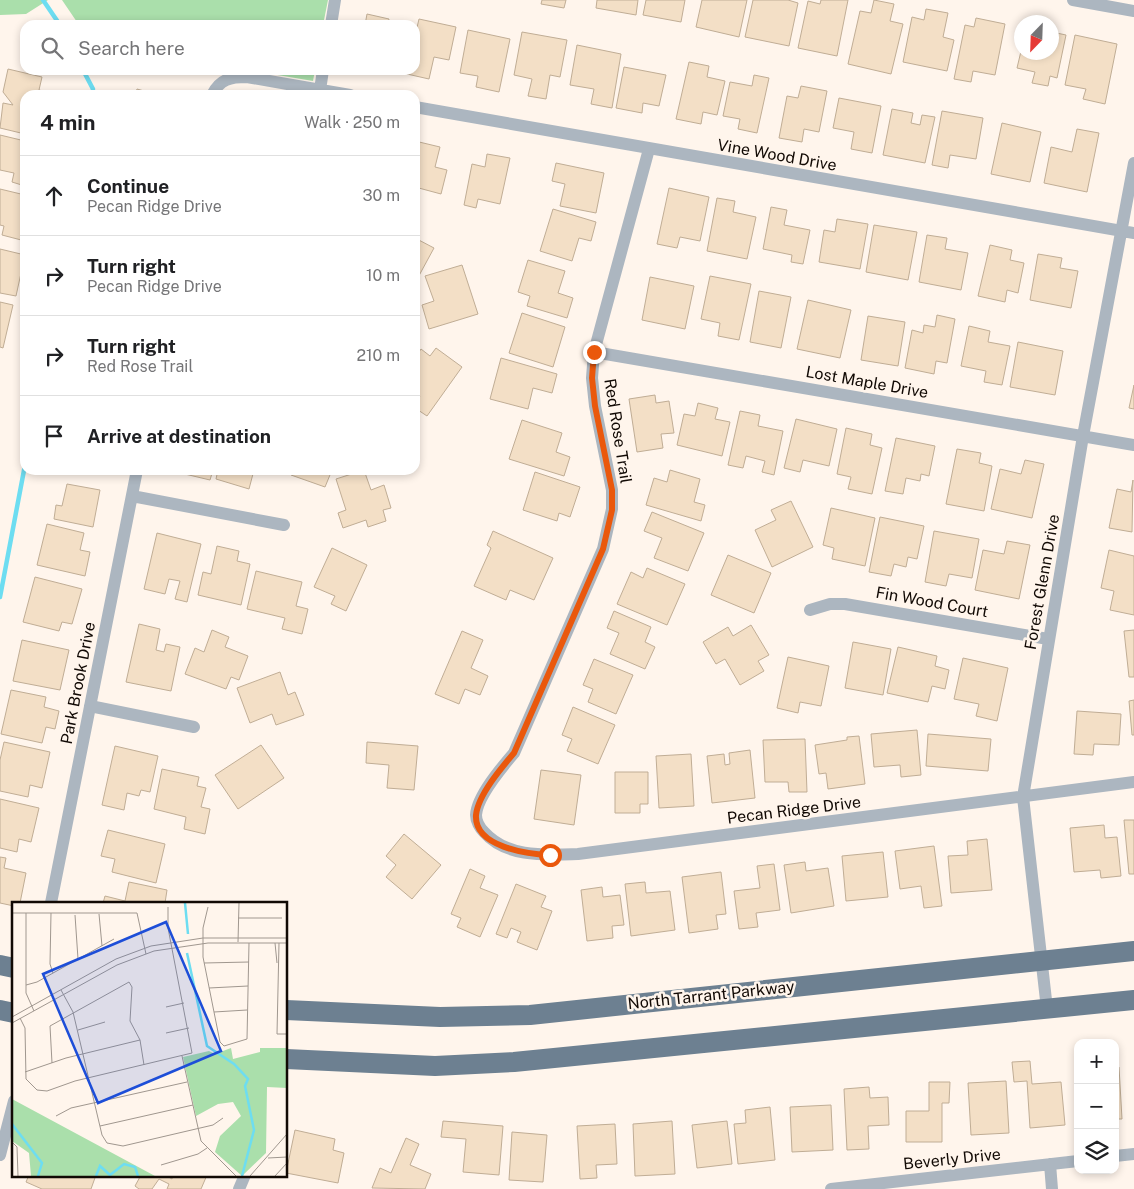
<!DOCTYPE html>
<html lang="en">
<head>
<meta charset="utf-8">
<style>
  :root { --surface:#fff; --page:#f2f2f2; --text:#202124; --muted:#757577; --line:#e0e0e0 }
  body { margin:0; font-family:"Public Sans",sans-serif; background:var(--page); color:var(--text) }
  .controls { position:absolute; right:15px; bottom:15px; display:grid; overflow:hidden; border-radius:10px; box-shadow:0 2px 8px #0003 }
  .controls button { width:45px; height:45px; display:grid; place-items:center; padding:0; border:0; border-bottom:1px solid var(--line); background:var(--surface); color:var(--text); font:25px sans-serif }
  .compass { position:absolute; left:1014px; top:15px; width:45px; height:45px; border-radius:50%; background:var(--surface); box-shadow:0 2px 8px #0003; rotate:203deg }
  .stop { position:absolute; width:15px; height:15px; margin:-11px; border:4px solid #ea580c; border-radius:50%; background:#fff }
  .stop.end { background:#ea580c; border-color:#fff; box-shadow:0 1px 5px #0008 }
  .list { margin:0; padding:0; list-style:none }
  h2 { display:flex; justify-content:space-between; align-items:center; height:65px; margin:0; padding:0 20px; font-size:21px }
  h2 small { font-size:16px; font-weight:400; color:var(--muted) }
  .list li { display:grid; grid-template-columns:32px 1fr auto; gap:15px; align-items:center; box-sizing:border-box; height:80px; padding:0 20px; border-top:1px solid var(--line) }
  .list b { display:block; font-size:19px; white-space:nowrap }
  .list p { margin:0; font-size:16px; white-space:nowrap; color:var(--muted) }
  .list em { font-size:16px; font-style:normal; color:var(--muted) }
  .icon { flex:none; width:28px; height:28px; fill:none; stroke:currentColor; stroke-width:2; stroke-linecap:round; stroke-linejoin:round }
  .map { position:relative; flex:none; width:1134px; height:1189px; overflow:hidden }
  .search { position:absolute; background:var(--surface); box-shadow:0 2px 8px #0003; left:20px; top:20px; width:400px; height:55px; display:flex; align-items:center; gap:12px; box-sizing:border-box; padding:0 18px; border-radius:15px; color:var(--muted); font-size:19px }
  .panel { position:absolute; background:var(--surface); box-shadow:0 2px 8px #0003; left:20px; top:90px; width:400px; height:385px; border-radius:15px }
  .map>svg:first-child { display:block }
</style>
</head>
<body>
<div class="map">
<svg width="1134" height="1189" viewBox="0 0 1134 1189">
  <rect width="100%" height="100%" fill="#fff5ec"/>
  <path fill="#aadfab" d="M 0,0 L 48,0 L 26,14 L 0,15 Z
    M 62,0 L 328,0 L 323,25 L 79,25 Z
    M 248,70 L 315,70 L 313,81 Z"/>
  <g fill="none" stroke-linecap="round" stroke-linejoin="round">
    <path stroke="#6dddf1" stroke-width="4.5" d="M 43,0 L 60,25
      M 83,70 L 93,89 L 92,95
      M 0,597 L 25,465"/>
  </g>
  <path fill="#f3dfc6" stroke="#c0ad95" d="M 542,0 L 566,0 L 564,8 L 541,4 Z
    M 597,0 L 638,0 L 636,15 L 596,8 Z
    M 646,0 L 685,0 L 681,22 L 643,15 Z
    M 702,0 L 747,0 L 739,37 L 696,27 Z
    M 753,0 L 788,0 L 798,3 L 789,46 L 745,37 Z
    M 821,0 L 848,0 L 837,56 L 798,48 L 808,1 L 820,4 Z
    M 874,0 L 894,4 L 890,21 L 903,24 L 891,74 L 848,64 L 860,11 L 871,13 Z
    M 926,9 L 948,13 L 943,37 L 954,40 L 947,71 L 903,62 L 912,17 L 924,20 Z
    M 367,14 L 389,19 L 388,25 L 365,25 Z
    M 976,18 L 1005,24 L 995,75 L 973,71 L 971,82 L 954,79 L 965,25 L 974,27 Z
    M 419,19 L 456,27 L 449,60 L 434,57 L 429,79 L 407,74 L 407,70 L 415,70 L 415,36 Z
    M 468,30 L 510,39 L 499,92 L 476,87 L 478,76 L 460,73 Z
    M 522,32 L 567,40 L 560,77 L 550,75 L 546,99 L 528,96 L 532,79 L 514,75 Z
    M 1052,32 L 1066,35 L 1057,78 L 1050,76 L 1048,86 L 1032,83 L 1035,72 L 1017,68 L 1022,47 L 1022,52 L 1052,52 Z
    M 1075,35 L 1117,44 L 1105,104 L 1083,99 L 1086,89 L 1065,85 Z
    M 577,45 L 621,54 L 612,108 L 591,104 L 594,89 L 570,85 Z
    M 689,62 L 709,66 L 707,77 L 725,81 L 717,115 L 703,112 L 701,124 L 676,119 Z
    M 624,67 L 666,75 L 659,106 L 643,103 L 642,113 L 616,108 Z
    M 8,69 L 42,77 L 39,90 L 50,93 L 49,95 L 25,95 L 25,134 L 0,128 L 3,103 L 13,105 L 3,92 Z
    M 754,75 L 769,78 L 757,133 L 738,129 L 740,119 L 723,116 L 730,82 L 752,86 Z
    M 801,86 L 827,91 L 819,132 L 804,129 L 802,142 L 779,138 L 787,96 L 798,98 Z
    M 137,89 L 158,95 L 135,95 Z
    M 839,98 L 881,106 L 872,153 L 851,149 L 854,132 L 833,128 Z
    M 892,109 L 913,113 L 911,123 L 920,125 L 922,115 L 935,117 L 925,163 L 883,155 Z
    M 942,111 L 983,118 L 976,159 L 950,155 L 948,168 L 932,165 Z
    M 1002,123 L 1041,132 L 1030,182 L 991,174 Z
    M 1077,129 L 1099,133 L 1087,192 L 1044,183 L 1051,147 L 1072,152 Z
    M 0,135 L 25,141 L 25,186 L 12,182 L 14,173 L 0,170 Z
    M 415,141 L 440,147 L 435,167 L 447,170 L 441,194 L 415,187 Z
    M 487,154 L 510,158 L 500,204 L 478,199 L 476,208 L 464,205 L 472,164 L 485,167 Z
    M 556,163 L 604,173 L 596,213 L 560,206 L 565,184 L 552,181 Z
    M 669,188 L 709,197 L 700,241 L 680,237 L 677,248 L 657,244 Z
    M 0,189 L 25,195 L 25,241 L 2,235 L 4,226 L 0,225 Z
    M 717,198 L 735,201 L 733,212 L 756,217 L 747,259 L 707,251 Z
    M 771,207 L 787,210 L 784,225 L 810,230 L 803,264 L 791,262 L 792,255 L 763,249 Z
    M 553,209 L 596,222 L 591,241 L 579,238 L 572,261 L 540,251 Z
    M 837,219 L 868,224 L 860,269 L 819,262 L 824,230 L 835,232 Z
    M 874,225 L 917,232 L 908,280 L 866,272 Z
    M 927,235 L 947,238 L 945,249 L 968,253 L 961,290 L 919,282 Z
    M 415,238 L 434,248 L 415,283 Z
    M 990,245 L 1012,250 L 1010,260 L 1024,263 L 1018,293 L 1007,290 L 1005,302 L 978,296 Z
    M 0,249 L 25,255 L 16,296 L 0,293 Z
    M 1038,254 L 1062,258 L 1060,268 L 1078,271 L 1071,308 L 1030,300 Z
    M 528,260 L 565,271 L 558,293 L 573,298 L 567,318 L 527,306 L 530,296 L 518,292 Z
    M 462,265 L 478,314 L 429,329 L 422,305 L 434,301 L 425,276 Z
    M 710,276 L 751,284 L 739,340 L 718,336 L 720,323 L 701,319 Z
    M 650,277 L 694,286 L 685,329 L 642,320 Z
    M 759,291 L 791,297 L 781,348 L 750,342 Z
    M 808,300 L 851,310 L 840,358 L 797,349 Z
    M 0,302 L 13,305 L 3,348 L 0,347 Z
    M 522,313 L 565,327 L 553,367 L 509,353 Z
    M 937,315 L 955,319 L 947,363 L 936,361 L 934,374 L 905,368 L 912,330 L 923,333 L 924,325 L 935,327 Z
    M 868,316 L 905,322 L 898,366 L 861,360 Z
    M 969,326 L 990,331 L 988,342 L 1010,346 L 1002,385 L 984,382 L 986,371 L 961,366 Z
    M 1018,342 L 1063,351 L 1055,395 L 1010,387 Z
    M 436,348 L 462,367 L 427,416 L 415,408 L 415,403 L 420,396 L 415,393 L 415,358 L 421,349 L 430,356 Z
    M 501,358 L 557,374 L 552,393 L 533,388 L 528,409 L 490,399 Z
    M 1134,385 L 1134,409 L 1129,408 Z
    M 655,395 L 656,403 L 669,401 L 674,433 L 661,434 L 663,448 L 637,452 L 629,399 Z
    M 698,403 L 718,408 L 715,419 L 730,422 L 722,456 L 677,445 L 684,414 L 695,416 Z
    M 740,411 L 760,415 L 758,426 L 783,431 L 774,475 L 762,472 L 765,461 L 746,456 L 743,468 L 728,465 Z
    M 796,419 L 837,429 L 829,466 L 803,460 L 800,472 L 784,468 Z
    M 522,420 L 562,433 L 556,452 L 570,457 L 564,476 L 509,459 Z
    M 846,428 L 872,434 L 870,445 L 882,448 L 872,494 L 848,489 L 851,477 L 837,474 Z
    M 896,438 L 935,446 L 929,476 L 921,474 L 920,481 L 906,478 L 903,494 L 885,491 Z
    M 957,449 L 981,453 L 979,463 L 992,466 L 984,511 L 946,504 Z
    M 1025,460 L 1044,464 L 1032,518 L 991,509 L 1000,469 L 1021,474 Z
    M 168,470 L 213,470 L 210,480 Z
    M 218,470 L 254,470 L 249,489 L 216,479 Z
    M 293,470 L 332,470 L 325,487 L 291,475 Z
    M 364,470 L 371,490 L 384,485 L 391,508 L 383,510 L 386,521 L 368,527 L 366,520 L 343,528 L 338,513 L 346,510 L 336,479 Z
    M 670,470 L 700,479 L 694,502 L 705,505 L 701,521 L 646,505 L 654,478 L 667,482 Z
    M 535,472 L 580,487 L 570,517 L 559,513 L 557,521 L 523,510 Z
    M 1133,480 L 1132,532 L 1109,528 L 1117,489 L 1131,492 Z
    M 67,484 L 100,490 L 93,527 L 54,519 L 56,505 L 62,506 Z
    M 791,501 L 813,547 L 772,567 L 755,530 L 776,520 L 771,510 Z
    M 831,508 L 875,518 L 865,566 L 832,559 L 834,548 L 823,545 Z
    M 652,512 L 704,533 L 688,571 L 654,558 L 662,538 L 644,531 Z
    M 880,517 L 924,526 L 917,559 L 908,557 L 906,567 L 894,564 L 891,576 L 869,572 Z
    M 47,524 L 84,533 L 80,550 L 90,552 L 85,576 L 37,565 Z
    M 493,531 L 553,558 L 534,600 L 510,590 L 506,600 L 474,586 L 491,548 L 487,545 Z
    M 934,531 L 979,539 L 972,578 L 949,574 L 946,586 L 925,582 Z
    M 157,533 L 201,544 L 187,602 L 175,599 L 180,581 L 169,579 L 165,594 L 144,589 Z
    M 1007,541 L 1030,545 L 1019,599 L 975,590 L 983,550 L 1004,554 Z
    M 217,546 L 239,551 L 237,561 L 250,564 L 241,605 L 198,595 L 203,572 L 211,574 Z
    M 332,548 L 367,565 L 346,611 L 331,604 L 335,596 L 314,587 Z
    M 1109,550 L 1134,556 L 1134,615 L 1110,610 L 1114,591 L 1101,588 Z
    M 728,555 L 771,573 L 754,613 L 711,595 Z
    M 647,568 L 685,584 L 667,625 L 617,604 L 631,572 L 643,578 Z
    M 256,571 L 302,582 L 296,606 L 308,609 L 302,634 L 282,629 L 285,618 L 247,609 Z
    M 35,577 L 82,589 L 72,624 L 62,622 L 59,631 L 23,622 Z
    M 614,611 L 651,627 L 645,642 L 655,647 L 645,669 L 610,654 L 619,633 L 607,628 Z
    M 139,624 L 160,629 L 156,650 L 164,652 L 166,644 L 180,647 L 171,691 L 126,682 Z
    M 751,625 L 769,655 L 758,661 L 764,671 L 740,685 L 725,659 L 716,664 L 703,642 L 728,627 L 733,636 Z
    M 212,630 L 229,637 L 225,647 L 248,656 L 239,680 L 231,677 L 226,689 L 185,674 L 195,648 L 204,652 Z
    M 1134,630 L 1134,677 L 1129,677 L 1124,631 Z
    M 462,631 L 483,640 L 471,668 L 488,676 L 480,695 L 465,689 L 459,704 L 435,694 Z
    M 22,640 L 69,650 L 60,690 L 13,681 Z
    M 853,642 L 891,649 L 883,695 L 845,688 Z
    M 898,647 L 937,656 L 935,666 L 949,670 L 945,689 L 932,686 L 928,702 L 887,693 Z
    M 788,657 L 829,666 L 821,706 L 800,702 L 798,713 L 777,708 Z
    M 963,658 L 1008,668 L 997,721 L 976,716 L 979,704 L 954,699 Z
    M 594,659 L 633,675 L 616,714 L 588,702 L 593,689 L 583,685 Z
    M 280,672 L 288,695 L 295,692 L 304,715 L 276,725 L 272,714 L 250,723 L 237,688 Z
    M 11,690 L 46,697 L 44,707 L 59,711 L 55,729 L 46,727 L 42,743 L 1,734 Z
    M 1134,700 L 1134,735 L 1132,735 L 1129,701 Z
    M 573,707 L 615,725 L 598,764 L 567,751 L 572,739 L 562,735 Z
    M 1077,711 L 1121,714 L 1119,745 L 1094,744 L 1093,755 L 1074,754 Z
    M 917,730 L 921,775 L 901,777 L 900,765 L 874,767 L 871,734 Z
    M 928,734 L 991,739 L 988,771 L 926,766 Z
    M 859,736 L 865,784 L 828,789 L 826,773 L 819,774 L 815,745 L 847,740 L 847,737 Z
    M 805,739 L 807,792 L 789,792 L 788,782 L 765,782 L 763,740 Z
    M 4,742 L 50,752 L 42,788 L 30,785 L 28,797 L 0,791 L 0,760 Z
    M 367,742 L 418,746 L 414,790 L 387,788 L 389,765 L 366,763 Z
    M 261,745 L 284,778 L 238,809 L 215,775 Z
    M 115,746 L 158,756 L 150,792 L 141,790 L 139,796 L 127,793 L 124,810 L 102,805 Z
    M 750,750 L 755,798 L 712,803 L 707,756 L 724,754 L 725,765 L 730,764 L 729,753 Z
    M 691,754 L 694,806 L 659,808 L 656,756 Z
    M 162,769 L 199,777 L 197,786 L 206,788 L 201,807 L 210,809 L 205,834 L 184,829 L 186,817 L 154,809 Z
    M 541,770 L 581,775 L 574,825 L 534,819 Z
    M 615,772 L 648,772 L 648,804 L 640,804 L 640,813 L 615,813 Z
    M 0,799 L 39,808 L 31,842 L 19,839 L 17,852 L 0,848 Z
    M 1124,820 L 1134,820 L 1134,874 L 1129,874 Z
    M 1104,825 L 1105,838 L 1117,837 L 1121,876 L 1101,878 L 1100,870 L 1074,872 L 1070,828 Z
    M 108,830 L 165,844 L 156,883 L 112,872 L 115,859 L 101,856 Z
    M 404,834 L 441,865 L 412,899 L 386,877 L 396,865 L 386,856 Z
    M 987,839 L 992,890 L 951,893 L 948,856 L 968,855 L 967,841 Z
    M 934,846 L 942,906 L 924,908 L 921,886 L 900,889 L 895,851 Z
    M 883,852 L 888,897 L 846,901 L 842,856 Z
    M 0,857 L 6,858 L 4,868 L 26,873 L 20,903 L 14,903 L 14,906 L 0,903 Z
    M 805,862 L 806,871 L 828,868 L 834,906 L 791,913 L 784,865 Z
    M 774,864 L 780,910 L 756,913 L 758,927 L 739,929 L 734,891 L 760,888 L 757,866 Z
    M 470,869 L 485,876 L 480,888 L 498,895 L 480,937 L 457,927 L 461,918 L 451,914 Z
    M 721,872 L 726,914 L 716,915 L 718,929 L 689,933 L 682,877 Z
    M 129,882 L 167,890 L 165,903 L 103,903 L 105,896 L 125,901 Z
    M 645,882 L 646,893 L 670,891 L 675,930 L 631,936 L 625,884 Z
    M 516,884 L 546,896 L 541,907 L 552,911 L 537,950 L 517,942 L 521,932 L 511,928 L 507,938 L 496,934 Z
    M 602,887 L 603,897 L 620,895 L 624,925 L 612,926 L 613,938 L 587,941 L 581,890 Z
    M 1030,1061 L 1032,1084 L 1061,1082 L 1065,1125 L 1030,1128 L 1027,1081 L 1014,1082 L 1012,1062 Z
    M 1115,1067 L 1119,1067 L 1122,1119 L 1115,1119 Z
    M 1076,1069 L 1078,1069 L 1078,1105 Z
    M 1006,1081 L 1009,1133 L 971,1135 L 968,1083 Z
    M 929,1082 L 950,1082 L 949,1103 L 942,1103 L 942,1142 L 906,1142 L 906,1111 L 929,1111 Z
    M 869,1087 L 870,1098 L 888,1097 L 889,1125 L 868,1126 L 869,1149 L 847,1150 L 844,1089 Z
    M 831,1105 L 833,1150 L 792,1152 L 790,1107 Z
    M 770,1107 L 775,1160 L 738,1164 L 734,1124 L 746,1123 L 745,1110 Z
    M 443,1121 L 503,1126 L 499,1175 L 463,1172 L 466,1139 L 441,1137 Z
    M 672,1121 L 675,1174 L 635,1176 L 633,1124 Z
    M 727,1121 L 732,1164 L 697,1168 L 692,1125 Z
    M 615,1124 L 617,1164 L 596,1165 L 597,1178 L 580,1179 L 577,1126 Z
    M 295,1130 L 335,1139 L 333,1150 L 344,1153 L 338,1183 L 286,1173 Z
    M 512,1132 L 547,1135 L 543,1182 L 509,1180 Z
    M 406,1138 L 419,1144 L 410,1165 L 431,1174 L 425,1189 L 372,1188 L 380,1168 L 391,1173 Z
    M 29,1175 L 96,1175 L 91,1189 L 42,1189 L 26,1182 Z
    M 141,1175 L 165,1175 L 172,1179 L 173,1175 L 207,1175 L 201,1189 L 167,1189 L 169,1184 L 159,1179 L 152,1189 L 139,1189 L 135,1186 Z"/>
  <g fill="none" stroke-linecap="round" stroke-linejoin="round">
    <path stroke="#acb6c0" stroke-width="12" d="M 1073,0 L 1134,11
      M 331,25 L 335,0
      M 320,90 L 323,70
      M 212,95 C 220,79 230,77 247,77 L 350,95
      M 415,107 L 1134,233
      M 649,149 L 594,352 L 592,378 L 595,406 L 612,490 L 612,509 L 603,549 L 514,753 C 502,767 477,796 476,815 C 476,821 480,828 484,832 C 507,858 545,855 578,854 L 1134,782
      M 594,352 L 1134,445
      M 132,496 L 284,525
      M 810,610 L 830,604 L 845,604 L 1048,639
      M 90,706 L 194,727
      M 51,903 L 137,470
      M 1047,1009 L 1023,797 L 1083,436 L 1134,163
      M 0,1155 L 14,1101
      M 1115,1156 L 1134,1154
      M 1050,1164 L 1052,1189
      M 239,1189 L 245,1175
      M 831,1189 L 1078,1161"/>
    <path stroke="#6d8091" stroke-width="20" d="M 0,965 L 14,968
      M 0,1010 L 14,1013
      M 286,1010 L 440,1017 L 530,1015 L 1134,951
      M 286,1059 L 435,1066 L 514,1062 L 1134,1000"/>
  </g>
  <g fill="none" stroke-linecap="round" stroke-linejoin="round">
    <path stroke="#ea580c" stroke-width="6" d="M 550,855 C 527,854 474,847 476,815 C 478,795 502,767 514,753 L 603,549 L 612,510 L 612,490 L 595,406 L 592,378 L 594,352"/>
  </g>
  <g text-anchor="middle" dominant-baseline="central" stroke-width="5" stroke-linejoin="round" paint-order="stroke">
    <g font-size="16" fill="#110904" stroke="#fff5ec">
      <text transform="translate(777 155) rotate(10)">Vine Wood Drive</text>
      <text transform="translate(867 382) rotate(10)">Lost Maple Drive</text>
      <text transform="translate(618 431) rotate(81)">Red Rose Trail</text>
      <text transform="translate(1042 582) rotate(-80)">Forest Glenn Drive</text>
      <text transform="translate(932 602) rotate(10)">Fin Wood Court</text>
      <text transform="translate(78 683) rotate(-79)">Park Brook Drive</text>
      <text transform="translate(794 810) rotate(-7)">Pecan Ridge Drive</text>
      <text transform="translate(711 995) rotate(-6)">North Tarrant Parkway</text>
      <text transform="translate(952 1159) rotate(-6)">Beverly Drive</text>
    </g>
  </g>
  <g transform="translate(12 902)">
    <rect width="275" height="275" fill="#fff5ec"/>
    <path d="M 219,146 L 221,157 L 248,150 L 248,146 L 275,146 L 275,186 L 255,185 L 254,251 L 230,274 L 203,250 L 208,234 L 229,214 L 221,200 L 206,202 L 184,214 L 171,155 L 197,149 L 203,152 ZM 0,197 L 143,274 L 19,274 L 17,251 L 0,239 Z" fill="#aadfab"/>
    <path fill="none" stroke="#6dddf1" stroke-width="2.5" d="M 173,1 L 176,32M 175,51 L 195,144 L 222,162 L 236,177 L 233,184 L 242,228 L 230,274M 0,222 L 30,261 L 26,274M 84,274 L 88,264 L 98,273 L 112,262 L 123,265 L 126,274"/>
    <path fill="none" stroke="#a0978f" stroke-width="1" d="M 196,5 L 191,26 L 191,55 L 208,140 L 212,144 L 235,137 L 237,41M 0,11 L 125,11 L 134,52M 14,11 L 14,91 L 22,109M 39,11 L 38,62 L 41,71M 87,12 L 90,44M 63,13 L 66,57M 226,16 L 270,16M 226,40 L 227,1M 263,41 L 265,61M 267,41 L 265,132 L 275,132M 192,61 L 237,60M 14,83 L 25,80 L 102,37M 197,86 L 236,84M 49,88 L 61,110 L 90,233 L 95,241 L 111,244 L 201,223 L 211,216M 154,105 L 172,101M 202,110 L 235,108M 0,115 L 104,57 L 139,44 L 191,36 L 275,36M 8,116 L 13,126 L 14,177 L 25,188 L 35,189 L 63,179 L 180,151 L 156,26 L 156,5M 0,121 L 105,63 L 142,49 L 196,41 L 275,41M 66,128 L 93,120M 154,131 L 177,126M 170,154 L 189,239 L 224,274M 40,161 L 38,124 L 117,80 L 120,85 L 118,119 L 128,138 L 132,163M 13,170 L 54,156 L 128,138M 44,214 L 59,206 L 175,180M 88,224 L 181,203M 0,240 L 5,245 L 6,274M 256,256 L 275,255M 149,263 L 186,252 L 195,246M 238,274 L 275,232M 263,274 L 275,261"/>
    <path fill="#1d4ed8" fill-opacity="0.15" stroke="#1d4ed8" stroke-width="2.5" d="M 154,20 L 209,149 L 86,201 L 31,72 Z"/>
    <rect width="275" height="275" fill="none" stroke="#110904" stroke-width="2.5"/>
  </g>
</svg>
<div class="controls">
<button>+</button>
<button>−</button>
<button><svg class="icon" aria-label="layers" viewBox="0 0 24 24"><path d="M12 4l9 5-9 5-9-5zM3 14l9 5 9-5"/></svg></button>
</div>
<svg class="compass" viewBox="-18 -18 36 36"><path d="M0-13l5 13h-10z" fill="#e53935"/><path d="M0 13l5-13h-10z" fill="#757577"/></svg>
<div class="stop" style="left:550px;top:855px"></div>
<div class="stop end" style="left:594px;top:352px"></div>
<div class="search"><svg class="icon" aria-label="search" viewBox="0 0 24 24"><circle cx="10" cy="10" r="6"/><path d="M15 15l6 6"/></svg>Search here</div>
<section class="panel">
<h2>4 min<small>Walk · 250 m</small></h2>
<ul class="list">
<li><svg class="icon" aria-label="ahead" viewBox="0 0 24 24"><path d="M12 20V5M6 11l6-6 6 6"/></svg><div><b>Continue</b><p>Pecan Ridge Drive</p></div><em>30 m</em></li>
<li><svg class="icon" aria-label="right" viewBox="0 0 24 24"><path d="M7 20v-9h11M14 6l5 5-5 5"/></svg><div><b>Turn right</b><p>Pecan Ridge Drive</p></div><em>10 m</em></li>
<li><svg class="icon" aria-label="right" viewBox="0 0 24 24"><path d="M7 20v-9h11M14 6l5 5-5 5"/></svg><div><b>Turn right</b><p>Red Rose Trail</p></div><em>210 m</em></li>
<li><svg class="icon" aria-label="arrive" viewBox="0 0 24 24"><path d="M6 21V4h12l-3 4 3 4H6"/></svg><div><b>Arrive at destination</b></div></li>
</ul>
</section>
</div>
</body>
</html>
